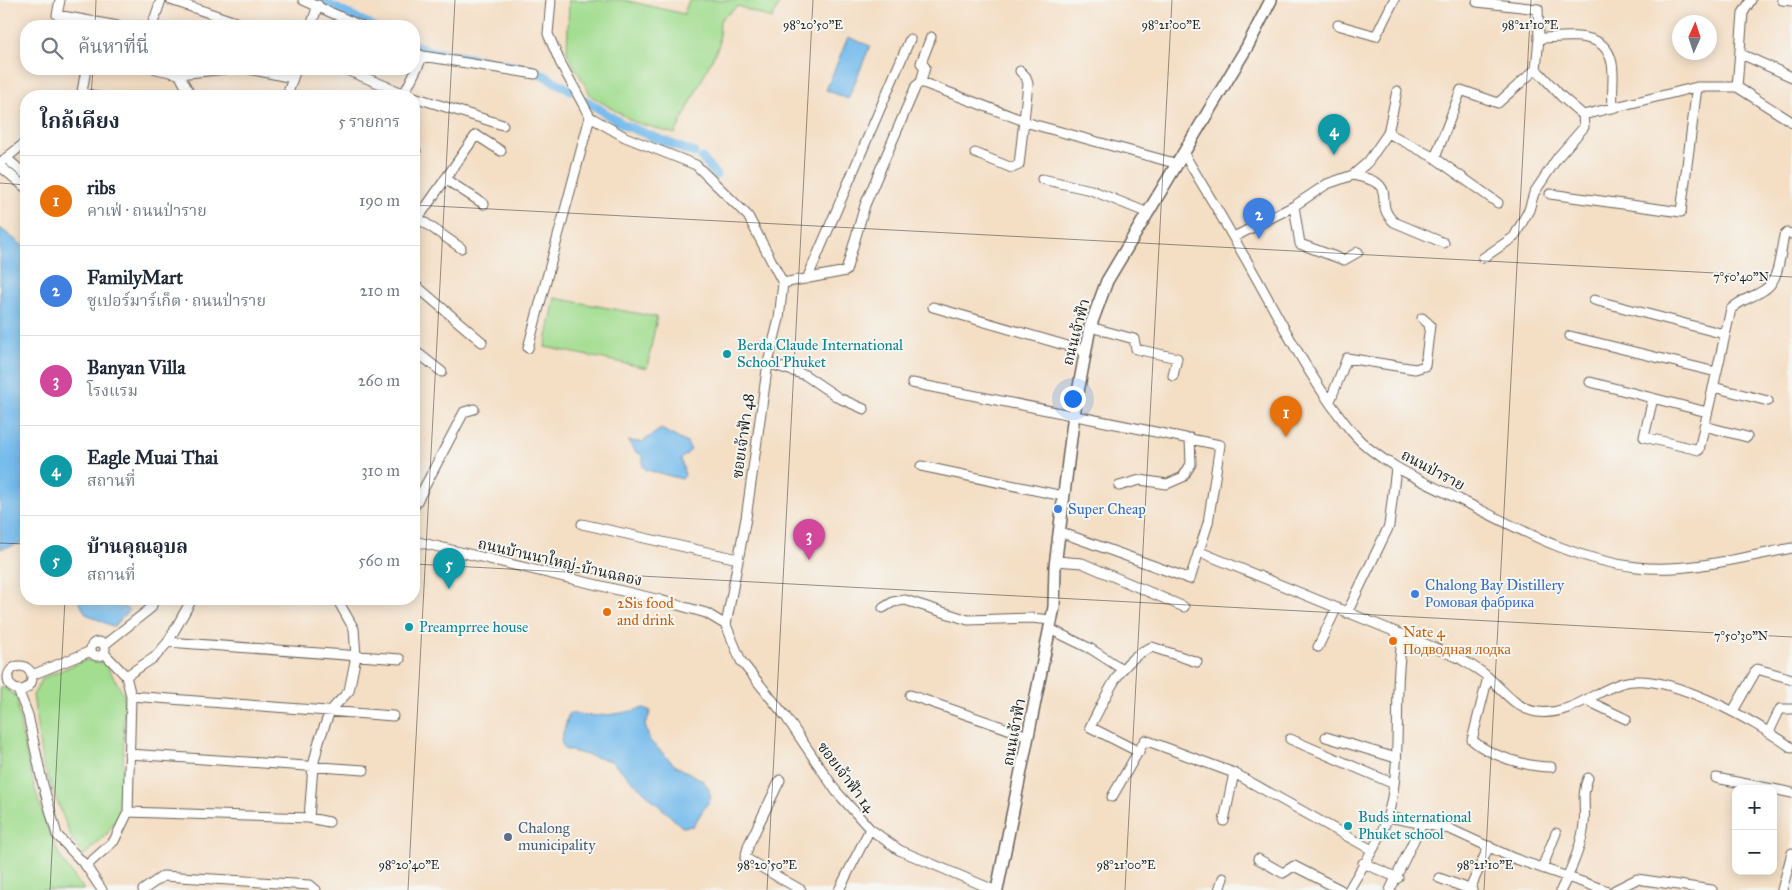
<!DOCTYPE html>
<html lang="th">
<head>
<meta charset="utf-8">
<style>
  :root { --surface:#fff; --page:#f6f6f7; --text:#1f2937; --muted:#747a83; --line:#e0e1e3; --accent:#0f766e }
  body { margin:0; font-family:"IM FELL Great Primer","Noto Serif Thai",serif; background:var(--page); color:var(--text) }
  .controls { position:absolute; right:15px; bottom:15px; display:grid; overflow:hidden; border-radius:10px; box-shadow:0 2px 12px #0003 }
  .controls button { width:45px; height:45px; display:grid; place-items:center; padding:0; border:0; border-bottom:1px solid var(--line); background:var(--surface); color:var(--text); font:25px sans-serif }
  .compass { position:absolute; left:1672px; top:15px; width:45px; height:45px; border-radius:50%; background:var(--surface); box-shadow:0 2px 12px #0003; rotate:3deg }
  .you { position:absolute; left:1072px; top:398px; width:18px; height:18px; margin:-12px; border:4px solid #fff; border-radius:50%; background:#1a73e8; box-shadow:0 0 0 8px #1a73e833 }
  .badge { display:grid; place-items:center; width:32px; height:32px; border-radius:50%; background:var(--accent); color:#fff; font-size:16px; font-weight:700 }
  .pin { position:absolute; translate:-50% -41px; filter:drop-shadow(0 1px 2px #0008) }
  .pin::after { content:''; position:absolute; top:26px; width:18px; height:15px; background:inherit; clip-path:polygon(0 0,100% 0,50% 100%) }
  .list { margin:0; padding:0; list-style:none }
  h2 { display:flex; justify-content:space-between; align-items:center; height:65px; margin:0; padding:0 20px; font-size:21px }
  h2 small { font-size:16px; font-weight:400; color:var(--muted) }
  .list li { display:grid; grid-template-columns:32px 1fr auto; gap:15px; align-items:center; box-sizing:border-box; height:90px; padding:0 20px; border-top:1px solid var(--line) }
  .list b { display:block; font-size:19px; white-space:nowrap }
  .list p { margin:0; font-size:16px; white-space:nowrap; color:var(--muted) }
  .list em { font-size:16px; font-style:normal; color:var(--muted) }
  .icon { flex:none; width:28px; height:28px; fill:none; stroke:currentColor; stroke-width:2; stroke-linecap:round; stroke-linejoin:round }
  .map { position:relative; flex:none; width:1792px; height:890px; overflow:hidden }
  .search { position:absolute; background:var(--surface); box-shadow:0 2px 12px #0003; left:20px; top:20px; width:400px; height:55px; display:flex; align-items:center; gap:12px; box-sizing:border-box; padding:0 18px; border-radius:20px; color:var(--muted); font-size:19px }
  .panel { position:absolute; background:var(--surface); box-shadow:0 2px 12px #0003; left:20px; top:90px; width:400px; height:515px; border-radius:20px }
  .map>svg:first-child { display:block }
</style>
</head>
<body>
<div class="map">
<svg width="1792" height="890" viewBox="0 0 1792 890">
  <rect width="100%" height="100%" fill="#f6f6f2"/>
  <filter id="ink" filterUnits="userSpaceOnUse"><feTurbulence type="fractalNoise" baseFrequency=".02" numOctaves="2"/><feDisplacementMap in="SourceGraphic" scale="10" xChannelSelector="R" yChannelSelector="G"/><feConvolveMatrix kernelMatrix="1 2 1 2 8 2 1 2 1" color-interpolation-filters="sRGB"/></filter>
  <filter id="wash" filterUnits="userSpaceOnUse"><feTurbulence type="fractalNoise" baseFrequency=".0096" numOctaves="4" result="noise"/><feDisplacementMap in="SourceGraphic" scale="20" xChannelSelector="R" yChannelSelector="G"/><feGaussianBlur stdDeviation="1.12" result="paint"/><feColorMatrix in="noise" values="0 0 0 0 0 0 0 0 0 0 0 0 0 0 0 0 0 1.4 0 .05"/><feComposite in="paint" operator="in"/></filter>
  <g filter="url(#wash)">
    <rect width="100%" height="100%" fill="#f4dec4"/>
    <path fill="#a2dd90" stroke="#5f7c56" d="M 569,0 L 624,0 L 684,14 L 689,0 L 781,0 L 772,19 L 738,6 L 720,20 L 719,45 L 675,134 L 634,122 L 591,96 L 567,53 Z
      M 555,298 L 657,317 L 647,368 L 545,347 Z
      M 86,660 L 102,662 L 106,665 L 124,694 L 123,808 L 106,835 L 83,856 L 71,837 L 42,762 L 33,695 L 43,678 Z
      M 3,687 L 17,697 C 20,739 40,818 60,856 C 66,868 77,879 84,890 L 0,890 L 0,688 Z"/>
    <path fill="#74bbec" stroke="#486c84" d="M 848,37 L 870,46 L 848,99 L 826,90 Z
      M 0,228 L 26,248 L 26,542 L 0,549 Z
      M 661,429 L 687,443 L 691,450 L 681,459 L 685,475 L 682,479 L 647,470 L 643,467 L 643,456 L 635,451 L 628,441 L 642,442 Z
      M 77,599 L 110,599 L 129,610 L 114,627 L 86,614 Z
      M 644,708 L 651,711 L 645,725 L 650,741 L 676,766 L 702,780 L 708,787 L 711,798 L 693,826 L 682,827 L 611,761 L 564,749 L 561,740 L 569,713 C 594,719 620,714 644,708 Z"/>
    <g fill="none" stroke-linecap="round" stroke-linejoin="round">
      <path stroke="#74bbec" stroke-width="9" d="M 319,0 L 373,26
        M 414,45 L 429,51 L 534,70 L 570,90
        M 585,100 L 624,125 L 694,153
        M 702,158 L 716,175"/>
    </g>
  </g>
  <g filter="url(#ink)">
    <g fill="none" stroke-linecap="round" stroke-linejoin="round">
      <g stroke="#686057" stroke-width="11">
        <path id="street" d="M 60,0 L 57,15 L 118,26
          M 171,0 L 247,26
          M 303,0 L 361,26
          M 551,0 L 548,34 L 560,62 L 590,117 L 625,137 L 696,165 L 748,216 L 783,283 L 779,319 L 768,363 L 746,518 L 726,625
          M 1782,0 L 1792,1
          M 1338,25 L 1376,36 L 1394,0
          M 152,26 L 161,0
          M 311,26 L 318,5
          M 1539,38 C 1574,37 1614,28 1613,77 C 1613,87 1612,97 1613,108
          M 414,52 L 423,56 L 535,74
          M 1741,54 L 1792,77
          M 86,69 L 82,92 L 95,96
          M 156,69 L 179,74 L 226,69
          M 249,69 L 293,78
          M 344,69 L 410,96
          M 1536,69 L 1561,96 L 1583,115 L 1697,87 L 1737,87 L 1792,122
          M 179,74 L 191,96
          M 921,82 L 925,67 L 921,63 L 931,37
          M 1737,87 L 1743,13 L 1751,0
          M 287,96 L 296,69
          M 403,96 L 423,56
          M 414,97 L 503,125
          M 1388,133 L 1435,158 L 1498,203
          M 414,150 L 416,151
          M 975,153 L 1012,168 L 1019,165 L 1028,84 L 1026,77 L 1020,71
          M 1184,154 C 1209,195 1233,236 1257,279 C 1286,331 1314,386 1352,432 C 1377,462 1426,483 1461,500 C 1517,528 1573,560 1637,567 C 1686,573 1744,557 1792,548
          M 6,158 L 26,175
          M 1435,158 L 1461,90 L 1498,103 L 1536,69 L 1539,38 L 1538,9 L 1477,2
          M 0,163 L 26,142
          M 0,166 L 26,188
          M 1353,175 C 1404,185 1370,200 1394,222 L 1444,243
          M 445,179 L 484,204
          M 1042,179 L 1091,190 L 1148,213
          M 1550,194 L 1681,212 L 1697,87
          M 1294,206 L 1300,244 L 1344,260 L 1358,252
          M 418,218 L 461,248
          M 414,224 L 476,135 L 501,151
          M 1234,237 L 1294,206 L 1327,184 L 1353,175 L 1368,162 L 1388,133 L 1397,91
          M 1483,258 L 1514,237 L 1529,210 L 1534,193 L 1558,157 L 1584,127 L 1583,115
          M 807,279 L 910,39
          M 783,283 L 846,271 L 865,205 L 916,86 L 921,82 L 1032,124 L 1178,164
          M 414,284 L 482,342
          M 1594,300 L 1724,334
          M 933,307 L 1085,351
          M 1090,327 L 1134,339 L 1136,349 L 1177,358 L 1173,376
          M 1570,336 L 1716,372
          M 528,348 L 590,117
          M 414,350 L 442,372
          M 768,363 L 805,375 L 839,398 L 864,409
          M 1590,382 L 1707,412
          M 912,383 L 1220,445 L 1208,523 L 1190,579 L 1060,532
          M 1713,387 L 1768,401
          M 1653,398 L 1644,437 L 1699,450 L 1731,309 C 1743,298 1752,298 1764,290 C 1780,280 1780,252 1784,236 L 1787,233 L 1792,234
          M 1330,401 L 1347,358 L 1415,369 L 1425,366 L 1430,325 L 1422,318
          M 1704,426 L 1747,437
          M 921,466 L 1063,496
          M 1119,486 L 1140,480 L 1167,484 L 1183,477 L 1191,464 L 1190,438
          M 414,507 L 464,412 L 474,409
          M 582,524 L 738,559
          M 414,541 L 660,600 L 706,613 L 726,625
          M 1200,552 L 1457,657 C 1467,663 1479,669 1488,677 C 1503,690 1516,709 1537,712 C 1570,716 1593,692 1622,683 C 1666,670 1757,722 1792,748
          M 1056,561 L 1082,563 L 1184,607
          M 883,608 L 893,602 L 905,600 L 968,620 L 1030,618 L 1052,620
          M 1347,613 L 1389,526 L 1396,468
          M 726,625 L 741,661 L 786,717 L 836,791 L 870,829 L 899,850 L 994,890
          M 1050,629 L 1091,649 L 1122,669
          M91 649a7 7 0 1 1 14 0a7 7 0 1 1-14 0Z
          M 168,642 L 400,659
          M 104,645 L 151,608 L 154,599
          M 1318,647 L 1336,609
          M8 678a12 12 0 1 1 24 0a12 12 0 1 1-24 0Z
          M 32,675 L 91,651
          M 126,676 L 155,657 L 168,642 L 192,599
          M 1488,677 L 1472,740 C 1490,756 1527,767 1551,767
          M 18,690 L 28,715 L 42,781 L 57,835 L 86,866 L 102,890
          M 910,695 L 1028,736
          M 131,696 L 393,716
          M 1586,700 L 1626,719
          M 1733,711 L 1757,669 L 1792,679
          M 1769,732 L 1780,709 L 1792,709
          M 1326,737 L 1396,758
          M 1290,739 L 1394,784
          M 1139,752 L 1090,727 C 1106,698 1119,659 1152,647 L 1197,662
          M 129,754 L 364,770
          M 1716,778 L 1772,789
          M 780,780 L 749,844 L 745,858 L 801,890
          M 1773,789 L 1792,793
          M 1112,797 L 1145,740 L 1234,773 L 1372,850
          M 128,812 L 309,818 L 329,822
          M 1388,817 L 1450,829 L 1513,858 L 1605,890
          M 309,818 L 313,766 L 319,741 L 330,711 L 349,691 L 356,656 L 354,629 L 337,599
          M 1224,821 L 1234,773
          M 1258,859 L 1283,873 L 1294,866 L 1341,890
          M 1363,863 L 1398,878
          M 86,866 L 114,841 L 128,812 L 131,696 L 126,676 L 104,653
          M 1542,868 L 1556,833
          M 1439,878 L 1472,890
          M 1470,889 L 1489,846
          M 143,890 L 163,876 L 310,885 L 316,890
          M 839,890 L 870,829
          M 1219,890 L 1223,878
          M 1349,890 C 1362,866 1381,841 1388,815 C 1404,757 1392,695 1403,636
          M 1390,890 L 1422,823
          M 1561,890 C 1571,870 1582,846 1584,824 C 1586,807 1581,794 1588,778
          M 1615,890 L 1637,879 L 1712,890
          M 1782,890 L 1792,853"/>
      </g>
      <g stroke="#686057" stroke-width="14">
        <path id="secondary" d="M 997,890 L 1054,607 L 1055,566 L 1074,414 L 1090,327 L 1107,281 L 1247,47 L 1271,0"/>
      </g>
      <use href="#street" stroke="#fff" stroke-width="9"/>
      <use href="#secondary" stroke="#fff" stroke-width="11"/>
    </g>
  </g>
  <path fill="none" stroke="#1c1c1c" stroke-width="1" stroke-opacity="0.45" d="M 95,26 L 96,0M 91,96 L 93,69M 0,183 L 26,185M 414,205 L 1792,277M 0,543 L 26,544M 414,564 L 1792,637M 50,890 L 65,599M 408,890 L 455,0M 767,890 L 813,0M 1125,890 L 1172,0M 1484,890 L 1531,0"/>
  <g fill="#0f9aa8" stroke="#f6f6f2" stroke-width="2">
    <circle cx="727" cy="354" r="5"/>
    <circle cx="409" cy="627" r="5"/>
    <circle cx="1348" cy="826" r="5"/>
  </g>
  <g fill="#3f7fe0" stroke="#f6f6f2" stroke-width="2">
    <circle cx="1058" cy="509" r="5"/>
    <circle cx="1415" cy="594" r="5"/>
  </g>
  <g fill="#e8710a" stroke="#f6f6f2" stroke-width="2">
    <circle cx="607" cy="612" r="5"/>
    <circle cx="1393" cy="641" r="5"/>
  </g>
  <circle fill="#5c6f8a" stroke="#f6f6f2" stroke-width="2" cx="508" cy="837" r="5"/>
  <g text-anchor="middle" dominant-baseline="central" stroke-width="4" stroke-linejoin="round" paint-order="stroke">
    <g font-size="15" fill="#1c1c1c" stroke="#f6f6f2">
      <text transform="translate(1076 332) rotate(-75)">ถนนเจ้าฟ้า</text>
      <text transform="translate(743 436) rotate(-82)">ซอยเจ้าฟ้า 48</text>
      <text transform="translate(1433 470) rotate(28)">ถนนป่าราย</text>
      <text transform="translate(560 562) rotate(13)">ถนนบ้านนาใหญ่-บ้านฉลอง</text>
      <text transform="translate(1014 732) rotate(-79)">ถนนเจ้าฟ้า</text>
      <text transform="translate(846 777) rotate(53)">ซอยเจ้าฟ้า 14</text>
    </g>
    <g font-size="15" fill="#0d838f" stroke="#f6f6f2" text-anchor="start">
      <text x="737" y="345">Berda Claude International<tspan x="737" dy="17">School Phuket</tspan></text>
      <text x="419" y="627">Preamprree house</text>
      <text x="1358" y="817">Buds international<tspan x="1358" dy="17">Phuket school</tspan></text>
    </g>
    <g font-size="15" fill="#366cbe" stroke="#f6f6f2" text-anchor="start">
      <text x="1068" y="509">Super Cheap</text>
      <text x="1425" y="585">Chalong Bay Distillery<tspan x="1425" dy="17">Ромовая фабрика</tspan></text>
    </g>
    <g font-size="15" fill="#c56008" stroke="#f6f6f2" text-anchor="start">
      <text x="617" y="603">2Sis food<tspan x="617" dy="17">and drink</tspan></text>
      <text x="1403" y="632">Nate 4<tspan x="1403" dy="17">Подводная лодка</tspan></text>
    </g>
    <g font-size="15" fill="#4e5e75" stroke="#f6f6f2" text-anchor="start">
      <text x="518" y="828">Chalong<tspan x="518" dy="17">municipality</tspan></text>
    </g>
  </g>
  <g font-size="12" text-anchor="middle" fill="#1c1c1c" stroke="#f6f6f2" stroke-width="4" stroke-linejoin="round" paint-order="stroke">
    <text x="813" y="29">98°20'50"E</text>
    <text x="1171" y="29">98°21'00"E</text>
    <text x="1530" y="29">98°21'10"E</text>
    <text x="1741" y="281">7°50'40"N</text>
    <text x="1741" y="640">7°50'30"N</text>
    <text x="409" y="869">98°20'40"E</text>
    <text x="767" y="869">98°20'50"E</text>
    <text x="1126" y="869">98°21'00"E</text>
    <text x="1485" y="869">98°21'10"E</text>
  </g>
</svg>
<div class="controls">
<button>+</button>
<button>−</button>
</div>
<svg class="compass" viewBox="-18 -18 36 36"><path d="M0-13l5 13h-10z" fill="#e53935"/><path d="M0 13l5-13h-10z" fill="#747a83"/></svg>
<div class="you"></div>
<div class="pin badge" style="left:1286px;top:437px;background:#e8710a">1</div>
<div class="pin badge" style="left:1259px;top:239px;background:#3f7fe0">2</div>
<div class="pin badge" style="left:809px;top:560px;background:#d1479c">3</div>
<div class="pin badge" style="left:1334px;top:155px;background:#0f9aa8">4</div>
<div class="pin badge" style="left:449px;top:589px;background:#0f9aa8">5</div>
<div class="search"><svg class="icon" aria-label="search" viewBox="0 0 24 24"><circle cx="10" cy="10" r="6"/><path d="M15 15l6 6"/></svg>ค้นหาที่นี่</div>
<section class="panel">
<h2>ใกล้เคียง<small>5 รายการ</small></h2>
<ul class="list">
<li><span class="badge" style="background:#e8710a">1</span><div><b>ribs</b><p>คาเฟ่ · ถนนป่าราย</p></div><em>190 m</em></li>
<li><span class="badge" style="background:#3f7fe0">2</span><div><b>FamilyMart</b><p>ซูเปอร์มาร์เก็ต · ถนนป่าราย</p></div><em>210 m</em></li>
<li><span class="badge" style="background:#d1479c">3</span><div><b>Banyan Villa</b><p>โรงแรม</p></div><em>260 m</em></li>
<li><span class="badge" style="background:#0f9aa8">4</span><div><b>Eagle Muai Thai</b><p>สถานที่</p></div><em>310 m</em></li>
<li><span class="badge" style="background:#0f9aa8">5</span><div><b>บ้านคุณอุบล</b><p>สถานที่</p></div><em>560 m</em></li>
</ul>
</section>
</div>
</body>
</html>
